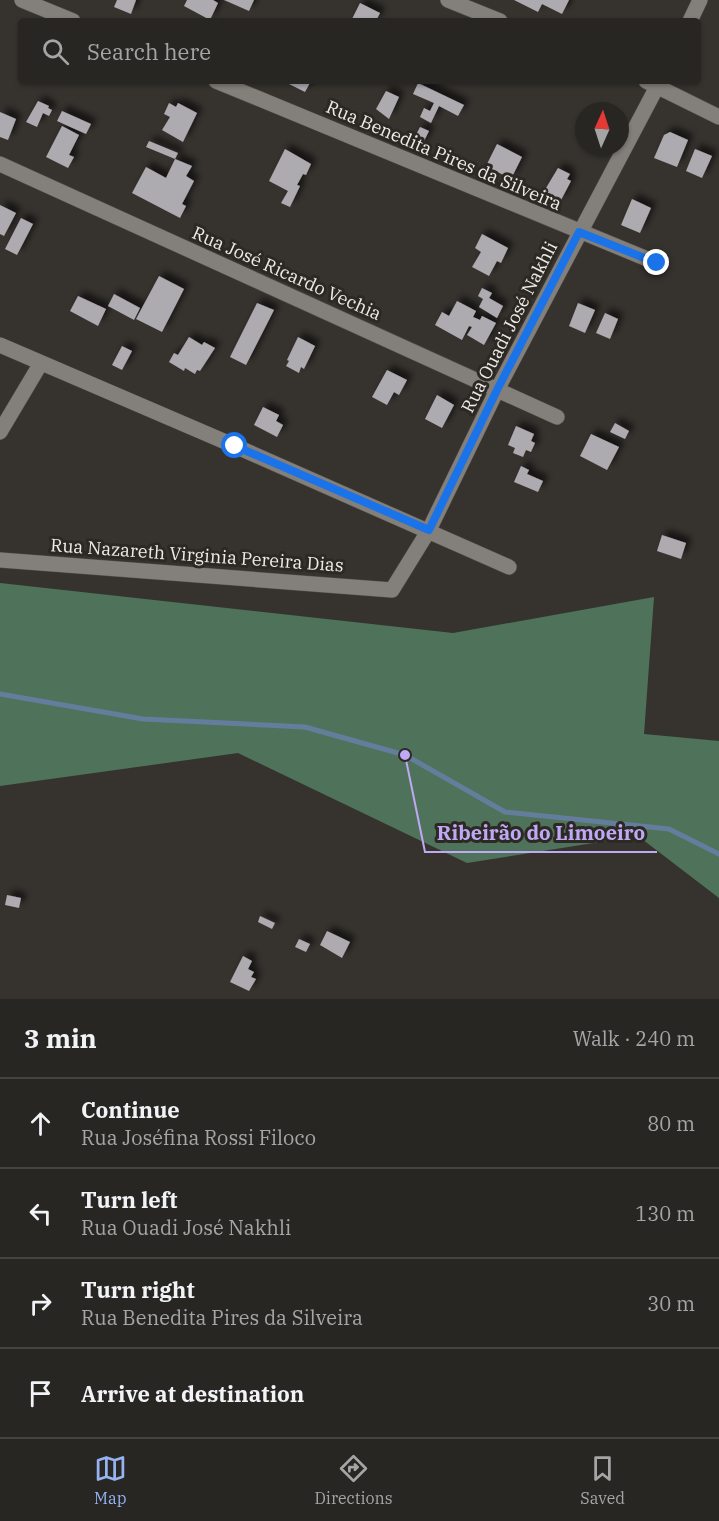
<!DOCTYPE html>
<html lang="en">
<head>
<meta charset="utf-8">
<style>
  :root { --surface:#282623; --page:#343230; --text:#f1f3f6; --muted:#a5a5a6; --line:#444341; --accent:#95b2f1 }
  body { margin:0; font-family:"IBM Plex Serif",serif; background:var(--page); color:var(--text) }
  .compass { position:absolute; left:575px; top:102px; width:54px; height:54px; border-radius:50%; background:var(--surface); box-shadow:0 2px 4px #0004; rotate:3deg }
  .stop { position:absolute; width:18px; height:18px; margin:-14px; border:4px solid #1a73e8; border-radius:50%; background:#fff }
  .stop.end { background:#1a73e8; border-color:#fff; box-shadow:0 2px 6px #0008 }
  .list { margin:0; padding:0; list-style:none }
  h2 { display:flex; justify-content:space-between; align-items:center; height:78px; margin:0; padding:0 24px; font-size:26px }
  h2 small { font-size:20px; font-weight:400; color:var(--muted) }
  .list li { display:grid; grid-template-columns:39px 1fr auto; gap:18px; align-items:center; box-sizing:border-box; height:90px; padding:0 24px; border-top:2px solid var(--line) }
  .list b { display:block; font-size:22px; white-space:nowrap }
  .list p { margin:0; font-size:20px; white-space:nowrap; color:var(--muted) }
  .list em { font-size:20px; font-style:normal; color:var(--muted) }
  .icon { flex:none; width:33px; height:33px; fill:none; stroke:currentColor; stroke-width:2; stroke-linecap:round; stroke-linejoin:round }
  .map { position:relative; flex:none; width:719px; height:999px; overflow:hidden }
  .search { position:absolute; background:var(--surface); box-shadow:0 2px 4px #0004; left:18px; right:18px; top:18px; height:66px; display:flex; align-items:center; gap:15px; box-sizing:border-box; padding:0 21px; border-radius:6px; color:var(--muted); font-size:22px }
  .sheet { height:438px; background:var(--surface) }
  nav { display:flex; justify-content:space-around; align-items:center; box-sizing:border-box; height:84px; border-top:2px solid var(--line); background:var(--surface); font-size:16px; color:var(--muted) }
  nav a { display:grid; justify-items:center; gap:3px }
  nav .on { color:var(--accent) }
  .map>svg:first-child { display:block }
</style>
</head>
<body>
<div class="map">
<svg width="719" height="999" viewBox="0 0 719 999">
  <defs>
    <filter id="shadow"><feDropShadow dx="5.5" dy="-5.5" stdDeviation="3" flood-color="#0009"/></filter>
  </defs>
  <rect width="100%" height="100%" fill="#36332f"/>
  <path fill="#4f735a" d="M 0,583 L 453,633 L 654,597 L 644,734 L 719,741 L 719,898 L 638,836 L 467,863 L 238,753 L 0,786 Z"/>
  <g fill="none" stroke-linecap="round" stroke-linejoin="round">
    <path stroke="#657d9d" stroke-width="5" d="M 0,694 L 143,719 L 305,727 L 405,755 L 505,812 L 669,829 L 719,854"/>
  </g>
  <path fill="#adaab0" filter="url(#shadow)" d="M 117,0 L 136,0 L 131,14 L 114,7 Z
    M 187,0 L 213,0 L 218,3 L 210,20 L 184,6 Z
    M 224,0 L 254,0 L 249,11 Z
    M 514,0 L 569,0 L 562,14 L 542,4 L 538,12 Z
    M 360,3 L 380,13 L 376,21 L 351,21 Z
    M 283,81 L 311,81 L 305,92 Z
    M 418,83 L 464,105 L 458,116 L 439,106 L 431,123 L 420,117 L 424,108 L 430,111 L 434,103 L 413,94 Z
    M 386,91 L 399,97 L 389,119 L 376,109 Z
    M 38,101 L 49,106 L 48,108 L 52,110 L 49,116 L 43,113 L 37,127 L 26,122 Z
    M 169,103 L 176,107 L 178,103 L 197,113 L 183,142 L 162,130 L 170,117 L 164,114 Z
    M 62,111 L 91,124 L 86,134 L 57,121 Z
    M 0,112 L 16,119 L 8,140 L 0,137 Z
    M 62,126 L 79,135 L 69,155 L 74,157 L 68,168 L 46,157 Z
    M 420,127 L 429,131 L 421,147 L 412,143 Z
    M 670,132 L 688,140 L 677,167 L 654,158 L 664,135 Z
    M 149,141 L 178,153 L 175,159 L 146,147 Z
    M 497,144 L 522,157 L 511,179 L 486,166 Z
    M 285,149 L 311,164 L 306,175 L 303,174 L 297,185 L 300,186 L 290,207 L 281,203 L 288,191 L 269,181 Z
    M 695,149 L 712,156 L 702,178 L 686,171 Z
    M 175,159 L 192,166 L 186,176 L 194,181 L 182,204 L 186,206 L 180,218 L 132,193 L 146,167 L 166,178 Z
    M 558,168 L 570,174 L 567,179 L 571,181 L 560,202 L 543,193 Z
    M 632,199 L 651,208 L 640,233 L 621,225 Z
    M 0,205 L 16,213 L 4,236 L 0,234 Z
    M 21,218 L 33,224 L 17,255 L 5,249 Z
    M 482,234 L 508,248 L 501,263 L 497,261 L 489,276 L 472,267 L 481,252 L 475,248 Z
    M 159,276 L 184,289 L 162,332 L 136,319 Z
    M 482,288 L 492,293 L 489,298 L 503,306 L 497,318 L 479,307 L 483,299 L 478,296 Z
    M 114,294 L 140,308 L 134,320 L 108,306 Z
    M 78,296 L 106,309 L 98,326 L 70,311 Z
    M 457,301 L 476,311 L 473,317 L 480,320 L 482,316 L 496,323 L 484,345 L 467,335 L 472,327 L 469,326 L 462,340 L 435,325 L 442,312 L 449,316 Z
    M 257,303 L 274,310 L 246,365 L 230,357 Z
    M 578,303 L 595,310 L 585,333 L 569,326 Z
    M 605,313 L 618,319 L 610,339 L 596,333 Z
    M 189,337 L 202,345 L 204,342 L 215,348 L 200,371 L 197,370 L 195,374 L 185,368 L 184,371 L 169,362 L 174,353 L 178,355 Z
    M 298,337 L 315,346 L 304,369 L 301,367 L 299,373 L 286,366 L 289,361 L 287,360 Z
    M 122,346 L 132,351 L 122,370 L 112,365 Z
    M 387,370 L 407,380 L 399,395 L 394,392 L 387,405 L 372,397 Z
    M 437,395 L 454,405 L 442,428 L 425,419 Z
    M 263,407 L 279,415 L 276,421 L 283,425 L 277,437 L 254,425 Z
    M 615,423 L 629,431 L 625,439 L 610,432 Z
    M 516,426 L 534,434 L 531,441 L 535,443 L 531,452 L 526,450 L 523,457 L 513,453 L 515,448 L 508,445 Z
    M 591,434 L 619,447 L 607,470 L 580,456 Z
    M 521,466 L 529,470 L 527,474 L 543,481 L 538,492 L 514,482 Z
    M 662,535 L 686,543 L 681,559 L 657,551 Z
    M 7,895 L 21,898 L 19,908 L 5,905 Z
    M 260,916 L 275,923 L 272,929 L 258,922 Z
    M 327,931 L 350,942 L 342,958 L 320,945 Z
    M 299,939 L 310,944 L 306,952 L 295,947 Z
    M 243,956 L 252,961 L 248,969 L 254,972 L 251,977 L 256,979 L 249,991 L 230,982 Z"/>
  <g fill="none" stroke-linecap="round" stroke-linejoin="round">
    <g stroke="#54514d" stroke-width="16">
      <path id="street" d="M 22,0 L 73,21
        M 448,0 L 500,21
        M 690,21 L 700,0
        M 216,81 L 657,263
        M 646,81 L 719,117
        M 0,164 L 557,417
        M 0,345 L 235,446 L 509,567
        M 0,432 L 41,363
        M 0,560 L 392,590 L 429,530 L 497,390 L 660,81"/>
    </g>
    <use href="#street" stroke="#837f7a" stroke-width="15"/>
  </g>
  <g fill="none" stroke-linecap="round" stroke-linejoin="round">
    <path stroke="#1a73e8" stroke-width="8" d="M 235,446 L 429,530 L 497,390 L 579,232 L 657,263"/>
  </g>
  <g text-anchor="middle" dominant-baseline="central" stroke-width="6" stroke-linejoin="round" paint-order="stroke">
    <g font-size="18" fill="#edebe8" stroke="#2c2925">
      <text transform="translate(444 155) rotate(23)">Rua Benedita Pires da Silveira</text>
      <text transform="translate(287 273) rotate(24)">Rua José Ricardo Vechia</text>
      <text transform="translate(509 327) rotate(-63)">Rua Ouadi José Nakhli</text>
      <text transform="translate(197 555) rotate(4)">Rua Nazareth Virginia Pereira Dias</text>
    </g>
  </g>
  <path fill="none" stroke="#bfa8f4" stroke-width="2" d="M405 755L425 852H657"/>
  <circle fill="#bfa8f4" stroke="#2c2925" stroke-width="2" cx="405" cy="755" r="6"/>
  <g font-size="20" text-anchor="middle" font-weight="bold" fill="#bfa8f4" stroke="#2c2925" stroke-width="6" stroke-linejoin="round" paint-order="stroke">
    <text x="541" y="840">Ribeirão do Limoeiro</text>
  </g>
</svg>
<svg class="compass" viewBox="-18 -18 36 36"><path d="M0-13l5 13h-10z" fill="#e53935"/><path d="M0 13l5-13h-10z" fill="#a5a5a6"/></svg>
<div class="stop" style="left:235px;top:446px"></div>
<div class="stop end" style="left:657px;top:263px"></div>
<div class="search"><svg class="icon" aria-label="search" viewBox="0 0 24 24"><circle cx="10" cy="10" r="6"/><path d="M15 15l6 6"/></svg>Search here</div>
</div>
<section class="sheet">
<h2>3 min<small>Walk · 240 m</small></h2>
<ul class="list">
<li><svg class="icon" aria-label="ahead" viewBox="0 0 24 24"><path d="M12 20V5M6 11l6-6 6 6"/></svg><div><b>Continue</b><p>Rua Joséfina Rossi Filoco</p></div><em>80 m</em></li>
<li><svg class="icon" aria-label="left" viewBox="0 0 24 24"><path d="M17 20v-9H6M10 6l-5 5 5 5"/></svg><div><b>Turn left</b><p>Rua Ouadi José Nakhli</p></div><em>130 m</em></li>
<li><svg class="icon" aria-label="right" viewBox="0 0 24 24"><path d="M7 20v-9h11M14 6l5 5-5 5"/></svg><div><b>Turn right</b><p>Rua Benedita Pires da Silveira</p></div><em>30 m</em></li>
<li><svg class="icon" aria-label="arrive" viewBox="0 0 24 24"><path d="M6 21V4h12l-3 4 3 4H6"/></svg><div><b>Arrive at destination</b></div></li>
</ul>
</section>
<nav>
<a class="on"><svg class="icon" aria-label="map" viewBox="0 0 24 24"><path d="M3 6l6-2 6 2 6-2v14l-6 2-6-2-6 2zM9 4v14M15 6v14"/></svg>Map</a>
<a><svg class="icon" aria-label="directions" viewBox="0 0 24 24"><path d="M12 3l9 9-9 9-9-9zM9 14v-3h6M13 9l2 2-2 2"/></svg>Directions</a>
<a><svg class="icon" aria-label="saved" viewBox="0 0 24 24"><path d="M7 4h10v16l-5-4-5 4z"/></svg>Saved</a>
</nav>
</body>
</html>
